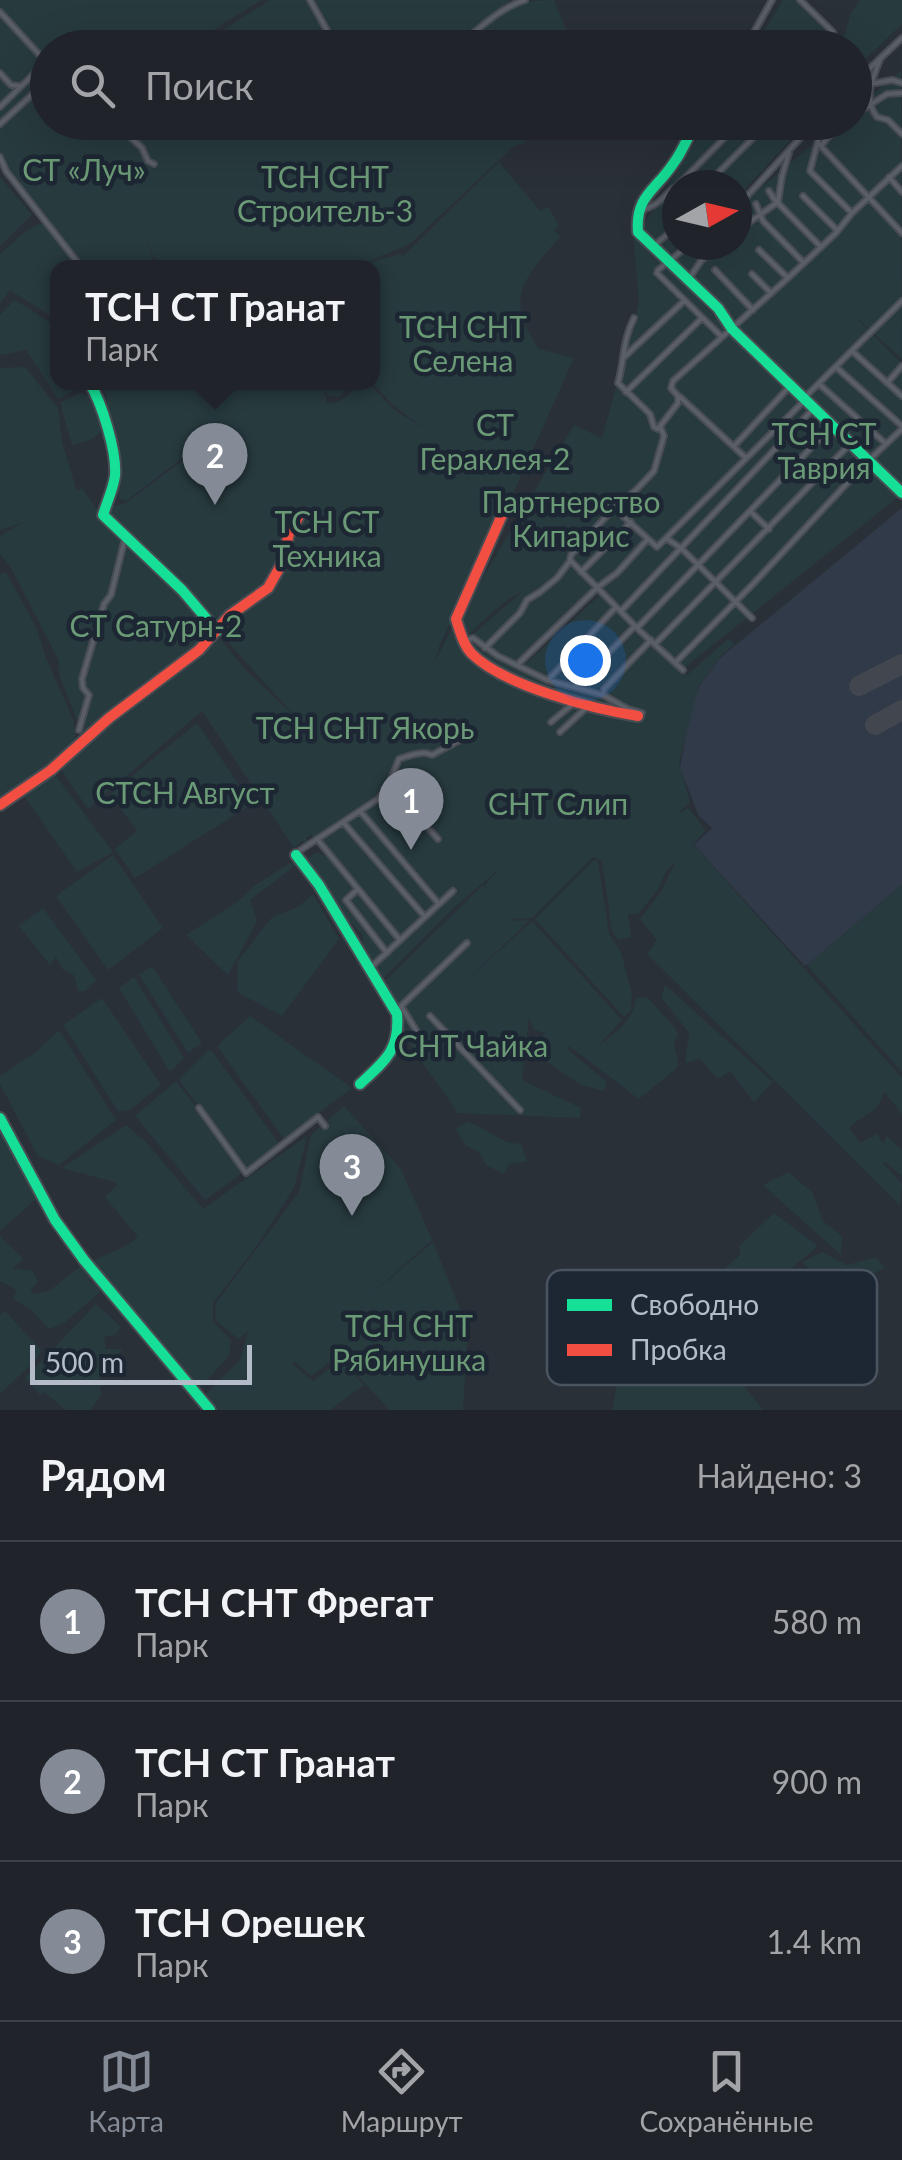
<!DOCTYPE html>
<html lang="ru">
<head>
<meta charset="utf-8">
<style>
  :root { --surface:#20242a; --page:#2d3036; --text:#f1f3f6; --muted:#a2a4a8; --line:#3d4147; --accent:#848b96 }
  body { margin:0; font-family:Lato,sans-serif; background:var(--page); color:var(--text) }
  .compass { position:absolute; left:662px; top:170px; width:90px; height:90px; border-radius:50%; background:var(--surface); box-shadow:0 10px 40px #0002; rotate:82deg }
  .scale { position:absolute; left:30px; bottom:25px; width:222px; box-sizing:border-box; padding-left:10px; border:5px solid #b4bcc9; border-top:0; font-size:28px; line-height:35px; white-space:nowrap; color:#b4bcc9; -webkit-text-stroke:8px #1d2633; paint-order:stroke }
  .you { position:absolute; left:585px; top:660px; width:35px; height:35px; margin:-25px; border:8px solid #fff; border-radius:50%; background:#1a73e8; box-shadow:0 0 0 15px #1a73e833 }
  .badge { display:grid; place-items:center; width:65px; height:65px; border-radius:50%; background:var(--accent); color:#fff; font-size:32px; font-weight:700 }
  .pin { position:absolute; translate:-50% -82px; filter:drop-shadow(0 2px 5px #0008) }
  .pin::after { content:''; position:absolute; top:52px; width:35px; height:30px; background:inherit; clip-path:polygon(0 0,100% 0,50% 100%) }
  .popup { position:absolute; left:50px; top:260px; width:330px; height:130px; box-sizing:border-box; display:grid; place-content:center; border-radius:20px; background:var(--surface); filter:drop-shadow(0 2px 8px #0005); font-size:32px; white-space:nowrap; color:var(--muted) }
  .popup b { font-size:38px; color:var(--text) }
  .popup::after { content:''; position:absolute; left:50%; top:100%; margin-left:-20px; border:20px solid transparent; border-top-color:var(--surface) }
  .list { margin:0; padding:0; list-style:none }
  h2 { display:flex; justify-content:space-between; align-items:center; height:130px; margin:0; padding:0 40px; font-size:42px }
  h2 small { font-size:32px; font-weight:400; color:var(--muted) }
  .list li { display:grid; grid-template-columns:65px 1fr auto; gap:30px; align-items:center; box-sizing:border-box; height:160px; padding:0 40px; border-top:2px solid var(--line) }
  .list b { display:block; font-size:38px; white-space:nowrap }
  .list p { margin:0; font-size:32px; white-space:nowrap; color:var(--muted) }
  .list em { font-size:32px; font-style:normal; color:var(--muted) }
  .icon { flex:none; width:55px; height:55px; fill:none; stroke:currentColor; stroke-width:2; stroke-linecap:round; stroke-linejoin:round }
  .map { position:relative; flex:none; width:902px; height:1410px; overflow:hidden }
  .search { position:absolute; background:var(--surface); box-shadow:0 10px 40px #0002; left:30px; right:30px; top:30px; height:110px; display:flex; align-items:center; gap:25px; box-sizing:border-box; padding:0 35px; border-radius:55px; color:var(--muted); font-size:38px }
  .sheet { height:610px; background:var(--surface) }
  nav { display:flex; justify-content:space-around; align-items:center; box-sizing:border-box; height:140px; border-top:2px solid var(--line); background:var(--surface); font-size:28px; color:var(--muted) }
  nav a { display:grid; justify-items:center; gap:5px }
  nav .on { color:var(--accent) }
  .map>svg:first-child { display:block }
</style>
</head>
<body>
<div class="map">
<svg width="902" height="1410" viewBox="0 0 902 1410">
  <rect width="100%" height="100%" fill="#2a3038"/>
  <path fill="#313a48" d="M 902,508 L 902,885 L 807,965 L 804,965 L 694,845 L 712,828 L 699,816 L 680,768 L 691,707 L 700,685 L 720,658 Z"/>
  <path fill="#273a3e" d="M 0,0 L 261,0 L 186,47 L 48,48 L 47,61 L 0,9 Z
    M 270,0 L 313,0 L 339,47 L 195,48 Z
    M 315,0 L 511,0 L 476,28 L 477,32 C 508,9 514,0 554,0 L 573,47 L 488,47 L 482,38 L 486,47 L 341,47 Z
    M 783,0 L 795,0 L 830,35 L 817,47 L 754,48 Z
    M 860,0 L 902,0 L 902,24 L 855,69 L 854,48 L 826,47 L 845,35 L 850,14 Z
    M 0,15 L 42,62 L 0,103 Z
    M 901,70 L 902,359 L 847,309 L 902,364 L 902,494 L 684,668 L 573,562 L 558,571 L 545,584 L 572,565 L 598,590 L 519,665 L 522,667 L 600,595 L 687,675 L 728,639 L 735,644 L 720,657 L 699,685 L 679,763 L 690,803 L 679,812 L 681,813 L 688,808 L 706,830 L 693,844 L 902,1078 L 902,1114 L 884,1092 C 878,1115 864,1113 849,1128 L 860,1143 L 877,1134 L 883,1143 L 887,1136 L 902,1150 L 902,1176 L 885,1162 L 883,1163 L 902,1184 L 900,1205 L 647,954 L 657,940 L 640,919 L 660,893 L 676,861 L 667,870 L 657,891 L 638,914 L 628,914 L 631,937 L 618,940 L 612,931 L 602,861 L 593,857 L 532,918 L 515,919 L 510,915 L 515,921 L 530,920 L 468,979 L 532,921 L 622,1020 L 599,1045 C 615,1034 635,1018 636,998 L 647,997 L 676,1029 L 678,1034 C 670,1050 679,1052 678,1067 L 639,1099 C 614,1081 592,1062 567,1045 L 568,1050 L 607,1082 L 604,1091 L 579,1084 L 540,1057 L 537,1041 L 545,1033 L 534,1030 L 529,1018 L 522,1080 L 581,1108 L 580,1118 L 458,1113 L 406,1039 L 385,981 L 483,885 L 488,890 L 485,885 L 500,868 L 447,914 L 383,979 L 363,948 L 363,935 L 340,913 L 305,860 L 317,852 L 327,857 L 311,834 L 306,838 L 308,842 L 301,842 L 294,848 L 202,711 L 88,809 L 56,762 L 64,754 L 0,802 L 0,575 L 6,572 L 36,627 L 46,658 L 73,719 L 76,736 L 71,748 L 216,634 L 245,669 L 299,721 L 218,631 L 270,588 L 281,565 L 268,587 L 217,630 L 104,514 L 107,507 L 126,503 L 219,433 L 213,435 L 126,501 L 119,498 L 104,383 L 326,383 L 326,385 L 328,383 L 353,383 L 340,397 L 328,396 L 323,387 L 327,403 C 343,403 350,393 361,383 L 369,383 L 393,409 L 424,428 L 393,405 L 372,383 L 373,365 L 379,357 L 373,362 L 372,268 L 158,267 L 144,235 L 156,267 L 84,267 L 19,183 L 26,175 L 15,184 L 0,162 L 0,105 L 30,79 L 47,98 L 48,122 L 69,123 L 77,131 L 86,122 L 524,123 L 525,143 L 515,145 L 410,244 L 360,265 L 401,254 L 403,256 L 499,162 L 540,211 L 548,207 L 559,226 L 554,230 L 560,237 C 524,278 503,298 539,349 L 574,358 L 509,503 L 498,496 L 508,506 L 440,644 L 434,664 L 454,624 L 475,653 L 473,645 L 478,645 L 513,661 L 472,635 L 522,592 C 499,603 486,619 468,635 L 457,621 L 574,425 L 602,438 L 639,303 L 633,230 L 726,328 L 669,382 L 679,396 L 660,421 L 661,424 L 682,396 L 672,383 L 745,315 L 729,328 L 668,265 L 692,245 L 737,245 L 737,207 L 839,123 L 854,122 L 855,109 Z
    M 799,122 L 802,127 L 737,198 L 737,185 L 677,185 L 677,245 L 681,245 L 668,256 L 641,229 L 707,123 Z
    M 0,177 L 32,215 L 0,246 Z
    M 45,221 L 79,267 L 58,268 L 57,320 L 10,290 L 0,304 L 0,254 L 26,231 Z
    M 15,300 L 57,327 L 58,382 L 83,383 L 85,385 L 58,399 L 26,350 L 0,355 L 0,315 Z
    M 25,367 L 58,408 L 62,442 L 77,491 L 82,488 L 98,511 L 214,631 L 85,732 L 81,730 L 90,698 L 79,725 L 60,677 L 58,659 L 10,566 L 0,554 L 0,536 L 22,523 L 0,530 L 0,368 Z
    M 80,393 L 96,399 L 105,429 L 90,440 L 72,445 L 60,403 Z
    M 197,723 L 252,804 L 135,878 L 115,849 L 137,831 L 110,794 Z
    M 53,772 L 113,852 L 77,872 L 22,793 Z
    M 113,855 L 163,928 L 108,970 L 56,896 Z
    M 298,858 L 295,866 L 250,900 L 257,921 L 228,975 L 186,935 L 236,903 L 254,886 Z
    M 593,861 L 598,861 L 609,934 L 621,952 L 632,995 L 631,1010 L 624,1017 L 535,919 Z
    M 902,885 L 902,1072 L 807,965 Z
    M 313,894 L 339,939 L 282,1016 L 237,992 L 238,961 L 272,917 L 298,907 Z
    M 43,908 L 96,980 L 85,991 L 78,991 L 74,975 L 63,970 L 56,957 L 50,965 L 19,926 Z
    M 150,967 L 154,969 L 202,1043 L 188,1053 L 139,975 Z
    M 134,977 L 184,1058 L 170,1072 L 119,988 Z
    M 665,985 L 773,1082 L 754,1102 L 730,1071 L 718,1079 L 700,1059 L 685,1063 L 689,1033 L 661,997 Z
    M 102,998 L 161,1085 L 130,1110 L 118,1111 L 63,1025 Z
    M 250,1016 L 352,1088 L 284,1139 L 217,1046 Z
    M 59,1030 L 116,1120 L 59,1165 L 38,1156 L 0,1084 L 0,1076 L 37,1051 Z
    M 209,1050 L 212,1051 L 282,1148 L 248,1172 L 179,1080 Z
    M 176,1081 L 245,1171 L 205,1200 L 135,1116 Z
    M 344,1106 L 401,1169 L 432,1240 L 366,1299 L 433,1242 L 468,1329 L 463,1410 L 390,1410 L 338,1355 L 312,1376 L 295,1362 L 292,1364 L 313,1381 L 340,1361 L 364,1385 L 330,1410 L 217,1410 L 204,1396 L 240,1360 L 248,1331 L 239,1339 L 215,1320 L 216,1303 L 299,1192 L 311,1135 Z
    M 468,1121 L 507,1142 L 521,1144 L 527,1161 L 508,1165 L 504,1174 L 486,1165 L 479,1152 L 466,1146 L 456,1129 Z
    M 126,1125 L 146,1142 L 203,1209 L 307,1136 L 294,1188 L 256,1247 L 213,1303 L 213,1322 L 231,1340 L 229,1356 L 199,1389 L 91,1262 C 108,1252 122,1251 138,1237 L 105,1197 L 117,1185 L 114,1182 L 62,1168 Z
    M 0,1128 L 37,1198 L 0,1231 Z
    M 788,1172 L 812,1192 L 823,1221 L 842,1236 L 841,1255 L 763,1185 Z
    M 774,1213 L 818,1246 L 718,1330 L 691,1300 L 740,1255 L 739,1246 Z
    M 0,1236 L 24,1259 L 13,1268 L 33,1271 L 38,1282 L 30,1290 L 34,1294 L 49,1291 L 81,1266 L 90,1275 L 89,1281 L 101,1288 L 99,1293 L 64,1323 L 49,1329 L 30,1309 L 13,1299 L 17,1290 L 0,1281 Z
    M 822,1252 L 847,1265 L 876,1257 L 885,1268 L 878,1271 L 843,1301 L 802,1262 Z
    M 652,1289 L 673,1296 L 763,1410 L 612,1410 L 634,1298 Z
    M 96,1304 L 121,1327 L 115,1335 L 104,1337 L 106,1349 L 123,1349 L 100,1372 L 101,1395 L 90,1410 L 66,1410 L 44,1392 L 40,1395 L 25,1378 Z
    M 5,1311 L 42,1351 L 35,1361 L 0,1394 L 0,1315 Z"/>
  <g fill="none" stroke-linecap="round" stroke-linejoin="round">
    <path stroke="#42464e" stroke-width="20" d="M 859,686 L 902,664
      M 875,725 L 902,710"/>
    <g stroke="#484c53" stroke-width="8">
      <path id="street" d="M 310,0 L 337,48
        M 800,0 L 833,32 L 819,48
        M 0,12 L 48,64
        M 455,48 C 477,31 499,8 525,0
        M 745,48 L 772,0
        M 880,60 C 872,80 863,98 877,117 L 888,120 L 902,134
        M 0,73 L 11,85 L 20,86
        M 854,83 L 902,38
        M 854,87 L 892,80 L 902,83
        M 0,107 L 45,63
        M 854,115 L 887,94 L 902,93
        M 115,122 L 142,148 L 148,161 L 154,164
        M 823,122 L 810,171 L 852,213
        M 0,124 L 48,80
        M 818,143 L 902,233
        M 821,146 L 829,136 L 846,122
        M 0,157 L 6,171 L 82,268
        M 889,177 L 902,192
        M 678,185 L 740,122
        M 706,185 L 769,122
        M 769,191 L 774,199 L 821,247
        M 803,196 L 837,230
        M 756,204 L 763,221 L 804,263
        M 737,207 L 815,122
        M 640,213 C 646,207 651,208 657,203 C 665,198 669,190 677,186
        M 737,231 L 778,202 L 782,176 L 789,153
        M 689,245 L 658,270 L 657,273 L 722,337
        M 656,247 L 658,242 L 673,230 L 677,215
        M 759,250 L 788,278
        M 715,270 L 753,310
        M 752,274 L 771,293
        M 688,280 L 701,261 L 719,245
        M 634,318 C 622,342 625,358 618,383 L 650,414 L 654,427 L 658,429
        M 852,351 L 902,396
        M 623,358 L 684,301
        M 836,367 L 902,426
        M 887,383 L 902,366
        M 819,384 L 886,444
        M 626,392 L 702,318
        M 680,397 L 746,458
        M 804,398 L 902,301
        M 660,426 L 664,436 L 654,471 L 636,490 L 614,508 L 571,555 L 570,560 L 640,631 L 683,670
        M 658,429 L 678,403 L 678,396 L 671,388 L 673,381 L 788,278 L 836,233 L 852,213 L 902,166
        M 736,444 L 791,385
        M 604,499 L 657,547 L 805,400
        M 751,512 L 769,529
        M 666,538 L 682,549 L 752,618
        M 581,572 L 631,522
        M 621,611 L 814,408
        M 637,628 L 832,426
        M 465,641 L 473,638 L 498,656 L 547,680 L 603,695 L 628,709 L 642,713
        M 655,644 L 850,444
        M 485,648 L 520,613 L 527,600 L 540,592 L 557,578 L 570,561
        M 676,662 L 753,584 L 867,462 L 902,429
        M 519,663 L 598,587 L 617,573 L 648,539
        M 548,680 L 616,607
        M 575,687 L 635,626
        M 603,695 L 604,689 L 651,640
        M 551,722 L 574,703
        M 79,730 L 89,695 L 83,688 L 82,679 L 104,604 L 111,595 L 125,538
        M 560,732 L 586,708
        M 389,785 L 438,839
        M 360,811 L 439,904
        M 343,822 L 425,917
        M 317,839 L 400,940
        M 296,853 L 378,799 L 387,789 L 399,759 C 409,756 422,750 432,755 L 464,738
        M 358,889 L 346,900 L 387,953
        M 369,969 L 453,891
        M 401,1006 L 416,1030
        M 397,1014 L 401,1006 L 467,943
        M 430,1016 L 520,1110
        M 199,1108 L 246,1173 L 318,1117 L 325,1126"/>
    </g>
    <g stroke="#484c53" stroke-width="14">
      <path id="fast" d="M 696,122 C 688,136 683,151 673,164 C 656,190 635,196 638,232 L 718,308 L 732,329 L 902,493
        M 89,382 C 102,403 117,452 115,476 C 113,489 107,502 103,515 L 182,590 L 217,631
        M 296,855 L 319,885 L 397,1014 C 400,1050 385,1061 360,1084
        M 0,1118 L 55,1220 L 84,1260 L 210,1410"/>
    </g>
    <g stroke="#484c53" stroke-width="14">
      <path id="jam" d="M 506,506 L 456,619 C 460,631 463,645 472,654 C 505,686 593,709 638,716
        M 0,805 L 51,770 L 109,718 L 199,650 L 230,615 L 268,588 L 281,565 L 290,530 L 298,518"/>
    </g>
    <use href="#street" stroke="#5a5e66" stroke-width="4"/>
    <use href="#fast" stroke="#16e098" stroke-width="10"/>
    <use href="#jam" stroke="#f24e42" stroke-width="10"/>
  </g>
  <g text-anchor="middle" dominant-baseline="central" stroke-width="9" stroke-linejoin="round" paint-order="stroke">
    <g font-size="30" fill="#6b9a76" stroke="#1d2633">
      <text x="84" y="169">СТ «Луч»</text>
      <text x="325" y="176">ТСН СНТ<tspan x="325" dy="34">Строитель-3</tspan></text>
      <text x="463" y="326">ТСН СНТ<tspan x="463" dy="34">Селена</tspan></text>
      <text x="495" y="424">СТ<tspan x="495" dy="34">Гераклея-2</tspan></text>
      <text x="824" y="433">ТСН СТ<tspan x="824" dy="34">Таврия</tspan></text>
      <text x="571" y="501">Партнерство<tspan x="571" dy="34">Кипарис</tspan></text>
      <text x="327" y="521">ТСН СТ<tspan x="327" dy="34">Техника</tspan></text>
      <text x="156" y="625">СТ Сатурн-2</text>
      <text x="365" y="727">ТСН СНТ Якорь</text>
      <text x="185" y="792">СТСН Август</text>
      <text x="558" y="803">СНТ Слип</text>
      <text x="473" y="1045">СНТ Чайка</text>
      <text x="409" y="1325">ТСН СНТ<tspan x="409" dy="34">Рябинушка</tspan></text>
    </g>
  </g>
  <rect x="547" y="1270" width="330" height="115" rx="15" fill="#1d2633" stroke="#4a5360" stroke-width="2.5"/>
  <rect x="567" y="1299" width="45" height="12" fill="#16e098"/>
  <rect x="567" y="1344" width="45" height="12" fill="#f24e42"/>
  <g font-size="28" fill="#b4bcc9">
    <text x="630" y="1315">Свободно</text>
    <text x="630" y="1360">Пробка</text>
  </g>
</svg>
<svg class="compass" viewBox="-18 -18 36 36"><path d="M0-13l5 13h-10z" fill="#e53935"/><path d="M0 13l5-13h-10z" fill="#a2a4a8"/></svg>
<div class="scale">500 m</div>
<div class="you"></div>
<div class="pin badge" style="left:411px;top:850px">1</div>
<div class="pin badge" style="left:215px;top:505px">2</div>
<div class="popup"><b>ТСН СТ Гранат</b>Парк</div>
<div class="pin badge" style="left:352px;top:1216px">3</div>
<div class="search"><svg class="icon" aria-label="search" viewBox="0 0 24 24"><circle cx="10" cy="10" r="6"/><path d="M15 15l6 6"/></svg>Поиск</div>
</div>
<section class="sheet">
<h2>Рядом<small>Найдено: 3</small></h2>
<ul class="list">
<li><span class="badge">1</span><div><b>ТСН СНТ Фрегат</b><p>Парк</p></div><em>580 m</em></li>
<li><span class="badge">2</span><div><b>ТСН СТ Гранат</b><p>Парк</p></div><em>900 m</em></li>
<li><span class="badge">3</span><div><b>ТСН Орешек</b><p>Парк</p></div><em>1.4 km</em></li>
</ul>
</section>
<nav>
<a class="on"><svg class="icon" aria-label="map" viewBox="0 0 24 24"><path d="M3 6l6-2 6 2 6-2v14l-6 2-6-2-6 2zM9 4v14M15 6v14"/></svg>Карта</a>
<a><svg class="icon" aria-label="directions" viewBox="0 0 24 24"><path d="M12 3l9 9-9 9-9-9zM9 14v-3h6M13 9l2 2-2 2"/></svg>Маршрут</a>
<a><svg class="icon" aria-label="saved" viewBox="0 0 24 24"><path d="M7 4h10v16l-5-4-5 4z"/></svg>Сохранённые</a>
</nav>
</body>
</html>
